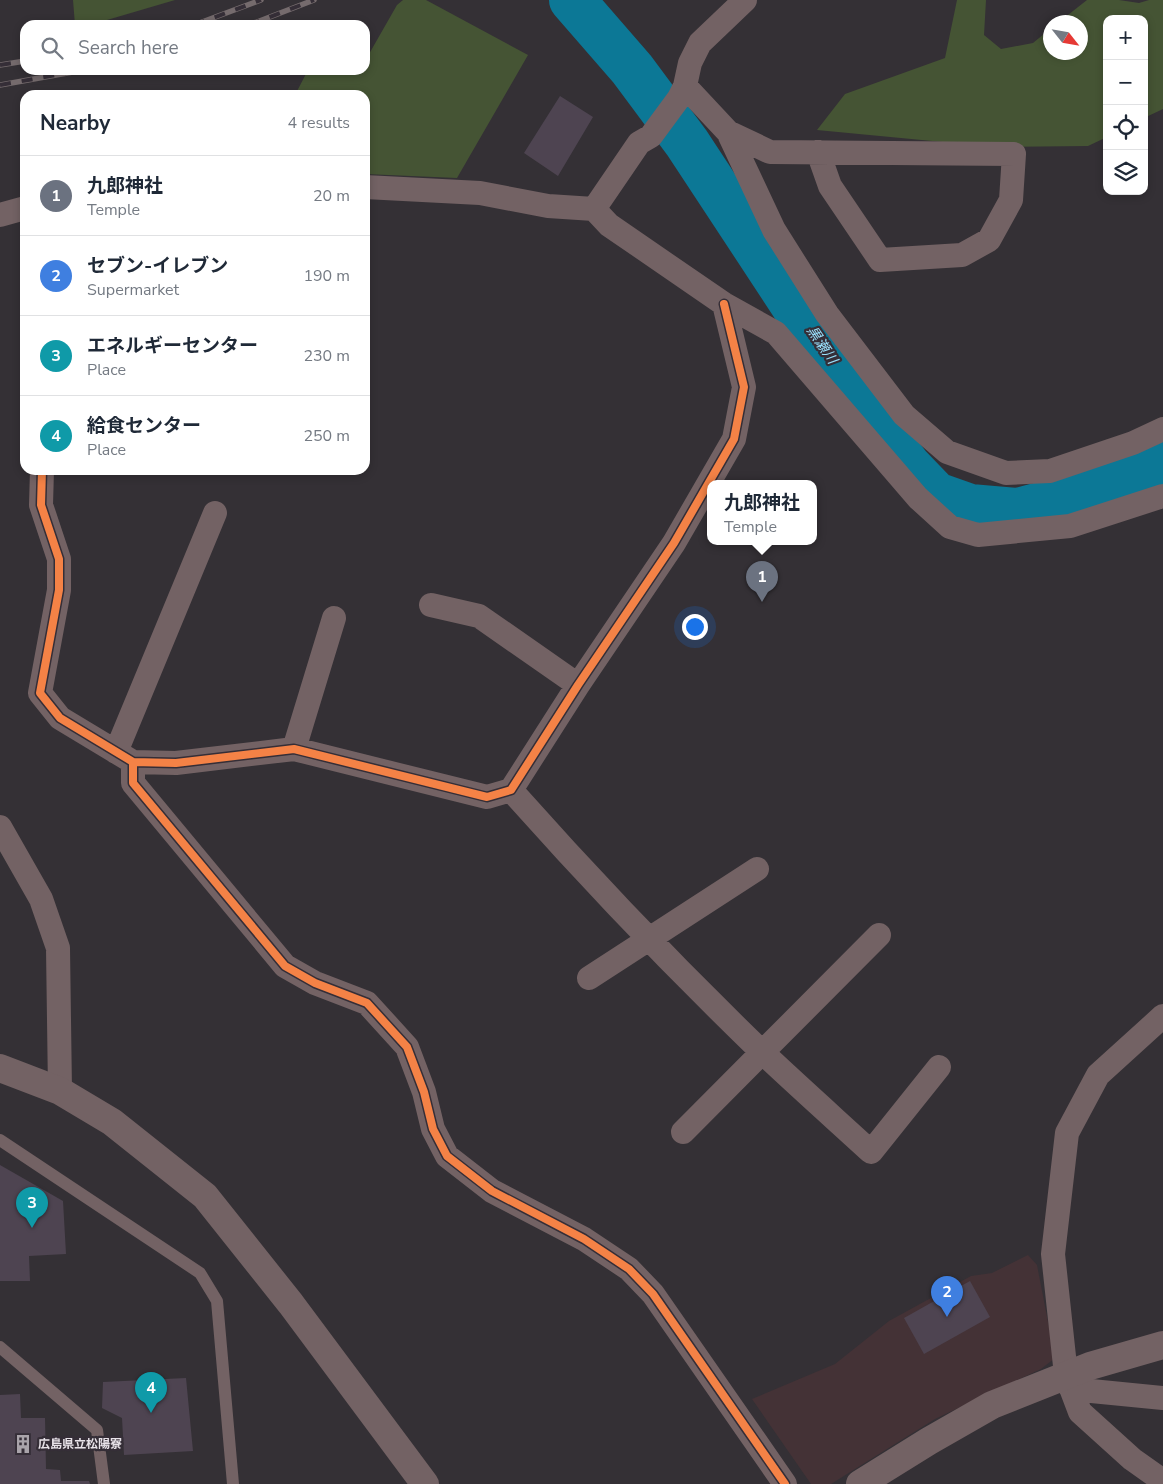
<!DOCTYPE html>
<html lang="en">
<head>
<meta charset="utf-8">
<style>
  :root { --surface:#fff; --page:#f6f6f7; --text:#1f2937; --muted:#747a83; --line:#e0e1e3; --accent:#1a73e8 }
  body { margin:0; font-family:"Nunito Sans","Noto Sans JP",sans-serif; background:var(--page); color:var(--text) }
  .controls { position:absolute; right:15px; top:15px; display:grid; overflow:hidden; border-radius:10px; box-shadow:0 2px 8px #0003 }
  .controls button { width:45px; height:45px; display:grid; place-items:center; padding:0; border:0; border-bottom:1px solid var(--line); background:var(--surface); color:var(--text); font:25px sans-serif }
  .compass { position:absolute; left:1043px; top:15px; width:45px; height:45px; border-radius:50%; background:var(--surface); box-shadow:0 2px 8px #0003; rotate:121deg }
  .you { position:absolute; left:694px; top:626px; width:18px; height:18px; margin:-12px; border:4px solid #fff; border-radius:50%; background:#1a73e8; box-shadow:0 0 0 8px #1a73e833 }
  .badge { display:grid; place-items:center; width:32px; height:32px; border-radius:50%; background:var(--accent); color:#fff; font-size:16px; font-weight:700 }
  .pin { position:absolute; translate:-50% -41px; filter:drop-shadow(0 1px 2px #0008) }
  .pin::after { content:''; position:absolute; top:26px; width:18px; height:15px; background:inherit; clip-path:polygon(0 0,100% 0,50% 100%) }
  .popup { position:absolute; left:707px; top:480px; width:110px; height:65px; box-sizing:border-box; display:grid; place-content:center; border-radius:10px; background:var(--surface); filter:drop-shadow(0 1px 4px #0005); font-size:16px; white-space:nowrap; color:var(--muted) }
  .popup b { font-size:19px; color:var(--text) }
  .popup::after { content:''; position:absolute; left:50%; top:100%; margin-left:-10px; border:10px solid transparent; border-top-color:var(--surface) }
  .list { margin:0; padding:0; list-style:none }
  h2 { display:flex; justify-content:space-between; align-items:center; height:65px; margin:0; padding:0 20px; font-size:21px }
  h2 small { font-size:16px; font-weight:400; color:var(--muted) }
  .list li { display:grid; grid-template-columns:32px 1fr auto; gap:15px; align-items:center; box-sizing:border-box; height:80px; padding:0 20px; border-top:1px solid var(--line) }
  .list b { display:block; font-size:19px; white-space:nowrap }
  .list p { margin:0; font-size:16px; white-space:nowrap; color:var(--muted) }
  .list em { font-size:16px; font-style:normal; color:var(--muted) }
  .icon { flex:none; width:28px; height:28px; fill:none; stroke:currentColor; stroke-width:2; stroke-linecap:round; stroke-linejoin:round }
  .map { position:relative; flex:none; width:1163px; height:1484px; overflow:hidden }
  .search { position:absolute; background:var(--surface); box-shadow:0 2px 8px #0003; left:20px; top:20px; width:350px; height:55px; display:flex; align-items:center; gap:12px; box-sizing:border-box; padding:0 18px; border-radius:15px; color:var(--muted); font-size:19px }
  .panel { position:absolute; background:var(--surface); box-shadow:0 2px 8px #0003; left:20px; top:90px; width:350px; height:385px; border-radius:15px }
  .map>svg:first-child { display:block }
</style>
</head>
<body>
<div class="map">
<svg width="1163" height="1484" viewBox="0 0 1163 1484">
  <rect width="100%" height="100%" fill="#343035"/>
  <path fill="#443236" d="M 1028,1255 L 1037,1265 L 1055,1358 L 1041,1369 L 935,1419 L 831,1484 L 811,1484 L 752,1399 L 835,1364 L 889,1321 L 971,1276 L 992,1273 Z"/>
  <path fill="#455434" d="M 73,0 L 175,0 L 90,25 L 75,25 Z
    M 403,0 L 426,0 L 528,55 L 457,178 L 365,174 L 365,95 L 295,95 L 308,70 L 365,70 L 365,61 L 397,5 Z
    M 957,0 L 986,0 L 984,35 L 1001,49 L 1033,43 L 1050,29 L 1050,52 L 1080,52 L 1080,22 L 1059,22 L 1087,0 L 1119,0 L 1139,3 L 1149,0 L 1163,0 L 1163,109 L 1144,118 L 1144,19 L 1107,19 L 1107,137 L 1088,146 L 995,147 L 817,130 L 845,94 L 945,58 Z"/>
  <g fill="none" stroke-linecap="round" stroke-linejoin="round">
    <path stroke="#0c7896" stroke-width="46" d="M 572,0 L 632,69 L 687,143 L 808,327 L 874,422 L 909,467 L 936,495 L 970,507 L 1018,511 L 1118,484 L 1163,465"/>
  </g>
  <path fill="#4e4451" d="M 560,96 L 593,117 L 558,176 L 524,153 Z
    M 0,1165 L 63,1201 L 66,1254 L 29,1256 L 30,1281 L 0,1281 Z
    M 970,1281 L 990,1317 L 924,1354 L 904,1318 Z
    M 186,1378 L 193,1451 L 124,1455 L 122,1418 L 102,1408 L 103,1382 Z
    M 20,1394 L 21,1418 L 45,1418 L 46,1469 L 60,1470 L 61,1481 L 89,1481 L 90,1484 L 0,1484 L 0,1395 Z"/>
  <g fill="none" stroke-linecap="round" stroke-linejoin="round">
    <path stroke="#736264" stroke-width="12" d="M 0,1140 L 200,1273 L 217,1301 L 233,1484
      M 0,1347 L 97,1430 L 104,1484"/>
    <path stroke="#736264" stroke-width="24" d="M 685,86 L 728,132 L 774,230 L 827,314 L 904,415 L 947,452 L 1006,473 L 1050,471 L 1133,443 L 1163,429
      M 728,132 L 770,152 L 1014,154 L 1011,200 L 989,240 L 962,255 L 880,260 L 830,186 L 818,152
      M 365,187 L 480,193 L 548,206 L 594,209 L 609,225 L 724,304 L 776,333 L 918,498 L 950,527 L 978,535 L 1070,526 L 1163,496
      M 594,209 L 639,143 L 651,136 L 679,98 L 685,86 L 690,63 L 700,43 L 745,0
      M 0,215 L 25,208
      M 42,470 L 41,505 L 59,559 L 59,590 L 40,693 L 60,718 L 133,762 L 176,763 L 294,749 L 487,797 L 511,790 L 578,685 L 674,543 L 734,439 L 744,387 L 724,304
      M 431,605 L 479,616 L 578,685
      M 294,749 L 334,618
      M 116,752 L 215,513
      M 133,762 L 133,783 L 285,966 L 315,983 L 367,1003 L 407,1047 L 424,1092 L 433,1129 L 447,1156 L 492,1191 L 584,1239 L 629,1269 L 653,1294 L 785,1484
      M 511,790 C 591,880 675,968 762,1052 C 798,1086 835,1119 871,1152 L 939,1067
      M 0,827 L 41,899 L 58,948 L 60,1091
      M 589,978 L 757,869
      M 1163,1016 L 1098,1075 L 1067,1133 L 1053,1254 L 1066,1375 L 1080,1412 L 1132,1459 L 1163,1481
      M 683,1132 L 879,935
      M 1071,1389 L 1163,1398"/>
    <path stroke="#736264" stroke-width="28" d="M 0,1068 L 60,1091 L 112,1122 L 205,1196 L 291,1304 L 425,1484
      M 860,1484 L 929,1441 L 992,1405 L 1090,1366 L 1163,1345"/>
    <g stroke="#756b6d" stroke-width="5.5">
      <path id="rail" d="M 194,25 L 261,0
        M 249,25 L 314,0
        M 0,65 L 25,61
        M 0,85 L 84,70"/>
    </g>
    <use href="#rail" stroke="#352e37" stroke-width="4" stroke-dasharray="11" stroke-linecap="butt"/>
    <g stroke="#352e37" stroke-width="11">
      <path id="cycleway" d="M 42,470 L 41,505 L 59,559 L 59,590 L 40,693 L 60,718 L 133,762 L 176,763 L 294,749 L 487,797 L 511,790 L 578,685 L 674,543 L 734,439 L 744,387 L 724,304
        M 133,762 L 133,783 L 285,966 L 315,983 L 367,1003 L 407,1047 L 424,1092 L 433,1129 L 447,1156 L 492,1191 L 584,1239 L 629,1269 L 653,1294 L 785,1484"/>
    </g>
    <use href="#cycleway" stroke="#f48246" stroke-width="8"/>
  </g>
  <defs>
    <g id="building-bare" transform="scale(1.5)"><path d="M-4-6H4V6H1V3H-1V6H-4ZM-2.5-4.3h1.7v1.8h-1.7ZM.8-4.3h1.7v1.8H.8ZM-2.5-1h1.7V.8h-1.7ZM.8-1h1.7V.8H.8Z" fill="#a9a4aa" stroke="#352e37" stroke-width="2.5" paint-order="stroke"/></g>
  </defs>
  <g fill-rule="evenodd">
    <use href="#building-bare" x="23" y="1444"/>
  </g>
  <g text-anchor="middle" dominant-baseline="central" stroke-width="4.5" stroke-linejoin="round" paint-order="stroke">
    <g font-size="12" font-weight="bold" fill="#e8e3e9" stroke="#352e37" text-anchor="start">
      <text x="38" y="1444">広島県立松陽寮</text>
    </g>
    <g font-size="14" font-style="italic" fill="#99e0fb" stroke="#352e37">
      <text transform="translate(822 345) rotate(56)">黒瀬川</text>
    </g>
  </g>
</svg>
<div class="controls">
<button>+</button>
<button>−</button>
<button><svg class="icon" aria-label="locate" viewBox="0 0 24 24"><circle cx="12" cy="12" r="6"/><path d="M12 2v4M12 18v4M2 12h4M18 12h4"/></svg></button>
<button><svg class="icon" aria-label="layers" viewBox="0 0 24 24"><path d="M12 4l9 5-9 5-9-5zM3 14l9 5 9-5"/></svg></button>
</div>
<svg class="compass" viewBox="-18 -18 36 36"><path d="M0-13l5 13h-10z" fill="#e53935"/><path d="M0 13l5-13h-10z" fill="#747a83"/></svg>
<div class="you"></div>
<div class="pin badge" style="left:762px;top:602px;background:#6b7280">1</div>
<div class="popup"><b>九郎神社</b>Temple</div>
<div class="pin badge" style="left:947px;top:1317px;background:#3f7fe0">2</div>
<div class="pin badge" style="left:32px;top:1228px;background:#0f9aa8">3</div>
<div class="pin badge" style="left:151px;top:1413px;background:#0f9aa8">4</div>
<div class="search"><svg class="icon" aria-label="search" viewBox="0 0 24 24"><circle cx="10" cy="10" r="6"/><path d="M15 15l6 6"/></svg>Search here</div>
<section class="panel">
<h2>Nearby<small>4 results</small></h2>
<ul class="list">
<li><span class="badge" style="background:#6b7280">1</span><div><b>九郎神社</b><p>Temple</p></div><em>20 m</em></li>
<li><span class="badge" style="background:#3f7fe0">2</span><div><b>セブン-イレブン</b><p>Supermarket</p></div><em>190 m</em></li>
<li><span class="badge" style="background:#0f9aa8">3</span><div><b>エネルギーセンター</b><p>Place</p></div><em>230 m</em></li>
<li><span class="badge" style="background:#0f9aa8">4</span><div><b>給食センター</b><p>Place</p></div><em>250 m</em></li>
</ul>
</section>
</div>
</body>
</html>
